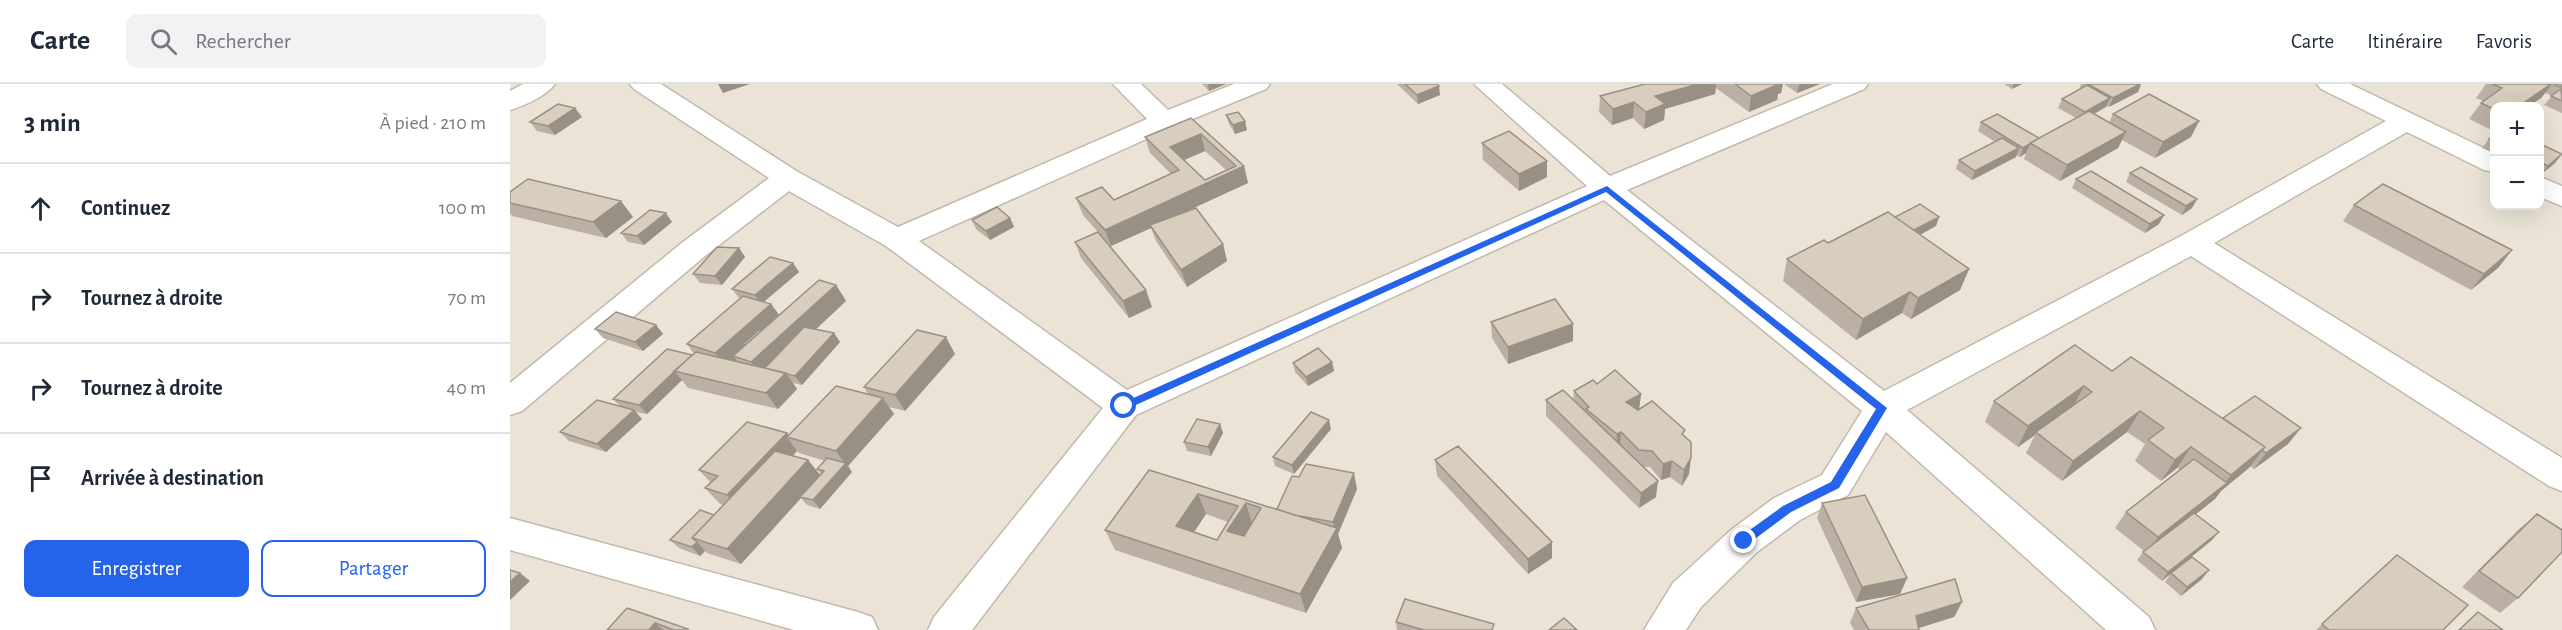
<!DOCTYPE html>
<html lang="fr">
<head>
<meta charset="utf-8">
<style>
  :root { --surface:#fff; --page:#f2f2f3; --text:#1f2937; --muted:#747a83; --line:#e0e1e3; --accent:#2563eb }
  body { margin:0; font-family:"Alegreya Sans",sans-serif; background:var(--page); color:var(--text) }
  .controls { position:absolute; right:18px; top:18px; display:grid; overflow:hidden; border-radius:12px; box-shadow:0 6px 24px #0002 }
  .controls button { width:54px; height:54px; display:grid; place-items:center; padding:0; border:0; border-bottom:2px solid var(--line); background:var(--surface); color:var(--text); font:30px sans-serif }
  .stop { position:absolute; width:18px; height:18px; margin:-14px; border:4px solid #2563eb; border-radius:50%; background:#fff }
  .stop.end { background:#2563eb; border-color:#fff; box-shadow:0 2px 6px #0008 }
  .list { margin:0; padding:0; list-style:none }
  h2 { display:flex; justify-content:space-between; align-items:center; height:78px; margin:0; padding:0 24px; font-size:26px }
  h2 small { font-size:20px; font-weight:400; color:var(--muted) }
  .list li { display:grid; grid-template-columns:39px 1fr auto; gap:18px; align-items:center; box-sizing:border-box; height:90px; padding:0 24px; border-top:2px solid var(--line) }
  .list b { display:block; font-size:22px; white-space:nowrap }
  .list em { font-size:20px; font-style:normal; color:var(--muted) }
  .actions { display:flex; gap:12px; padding:18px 24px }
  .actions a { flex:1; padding:14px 0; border:2px solid var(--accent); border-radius:12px; text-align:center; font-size:21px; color:var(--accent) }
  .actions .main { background:var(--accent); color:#fff }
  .icon { flex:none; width:33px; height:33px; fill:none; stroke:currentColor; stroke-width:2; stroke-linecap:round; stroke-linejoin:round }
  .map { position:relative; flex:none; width:2052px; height:546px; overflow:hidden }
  header { display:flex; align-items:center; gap:36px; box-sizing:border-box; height:84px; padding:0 30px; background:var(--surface); border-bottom:2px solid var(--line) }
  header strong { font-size:28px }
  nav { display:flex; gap:33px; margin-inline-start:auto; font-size:21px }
  .search { width:420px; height:54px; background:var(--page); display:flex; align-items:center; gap:15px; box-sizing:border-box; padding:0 21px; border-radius:12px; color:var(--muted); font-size:22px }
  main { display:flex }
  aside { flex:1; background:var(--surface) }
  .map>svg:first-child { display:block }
</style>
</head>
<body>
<header>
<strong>Carte</strong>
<div class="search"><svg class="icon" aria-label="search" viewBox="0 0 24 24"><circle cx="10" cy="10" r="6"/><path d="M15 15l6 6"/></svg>Rechercher</div>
<nav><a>Carte</a><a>Itinéraire</a><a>Favoris</a></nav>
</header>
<main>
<aside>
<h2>3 min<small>À pied · 210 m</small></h2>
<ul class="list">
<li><svg class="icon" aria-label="ahead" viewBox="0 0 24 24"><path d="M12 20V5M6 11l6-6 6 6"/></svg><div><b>Continuez</b></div><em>100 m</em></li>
<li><svg class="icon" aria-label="right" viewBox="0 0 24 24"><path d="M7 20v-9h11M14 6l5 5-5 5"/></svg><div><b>Tournez à droite</b></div><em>70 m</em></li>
<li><svg class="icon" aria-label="right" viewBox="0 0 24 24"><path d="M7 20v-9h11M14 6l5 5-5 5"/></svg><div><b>Tournez à droite</b></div><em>40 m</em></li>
<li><svg class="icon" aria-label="arrive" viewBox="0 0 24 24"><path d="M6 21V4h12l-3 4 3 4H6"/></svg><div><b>Arrivée à destination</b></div></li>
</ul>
<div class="actions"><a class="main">Enregistrer</a><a>Partager</a></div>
</aside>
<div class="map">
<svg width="2052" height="546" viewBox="0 0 2052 546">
  <rect width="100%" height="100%" fill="#f6f1e9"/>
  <path fill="#eae3d6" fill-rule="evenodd" d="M 0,0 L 2052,0 L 2052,546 L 0,546 ZM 1984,22 L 2030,22 L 2030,122 L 1984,122 Z"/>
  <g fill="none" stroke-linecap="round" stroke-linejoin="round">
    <g stroke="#c3b9aa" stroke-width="3">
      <path id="street" d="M 13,0 L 45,0 C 36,12 14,22 0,26 L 0,7 Z
        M 120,0 L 151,0 L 288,88 L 388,143 L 637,35 L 603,0 L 631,0 L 658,26 L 724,0 L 760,0 L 756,5 L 663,43 L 409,157 L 617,306 L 1077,102 L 964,0 L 992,0 L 1100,92 L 1323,0 L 1358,0 L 1354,5 L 1117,106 L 1374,307 L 1671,152 L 1876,37 L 1811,5 L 1807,0 L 1840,0 L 1984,69 L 1984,88 L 1974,86 L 1897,48 L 1704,159 L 2052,374 L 2052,407 L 2039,402 L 1681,172 L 1397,326 L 1639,533 L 1645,546 L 1596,546 L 1376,348 L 1338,411 L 1290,436 L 1247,468 L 1191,523 L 1176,546 L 1134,546 L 1163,499 L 1221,446 L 1264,414 L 1312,391 L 1352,327 L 1094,116 L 626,331 L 462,546 L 418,546 L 424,533 L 593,324 L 376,162 L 279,107 L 195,172 L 12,327 L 0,331 L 0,299 L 173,158 L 259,94 L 124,5 Z
        M 2030,93 L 2052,102 L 2052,122 L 2030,113 Z
        M 0,434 L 348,528 L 362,533 L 368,546 L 284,546 L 0,466 Z"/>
    </g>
    <use href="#street" fill="#fff" fill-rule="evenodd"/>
  </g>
  <path fill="#bbb0a3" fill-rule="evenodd" d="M 692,0 L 716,0 L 699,7 Z
    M 887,0 L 927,0 L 930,11 L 908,20 Z
    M 1135,0 L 1273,0 L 1271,9 L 1268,10 L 1267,16 L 1239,28 L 1206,4 L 1205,10 L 1155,25 L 1154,36 L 1134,45 L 1123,34 L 1102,41 L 1089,28 L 1090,12 Z
    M 1274,0 L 1310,0 L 1287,9 Z
    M 1494,0 L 1512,0 L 1502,5 Z
    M 1571,0 L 1631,0 L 1628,8 L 1599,23 L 1597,22 L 1584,30 L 1599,38 L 1603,30 L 1689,37 L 1681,53 L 1645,74 L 1612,56 L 1608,64 L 1550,97 L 1514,75 L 1516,69 L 1510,73 L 1507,71 L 1506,73 L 1462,96 L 1446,85 L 1449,76 L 1485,58 L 1468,47 L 1471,38 L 1529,54 L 1566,34 L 1548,24 L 1552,15 L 1569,6 Z
    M 1976,0 L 2052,0 L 2052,29 L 2034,21 L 2042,12 L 2035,9 L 2031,14 L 2019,22 L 1984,22 L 1984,47 L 1959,35 L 1971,19 L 1973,17 L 1966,14 Z
    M 716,31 L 737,46 L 725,50 L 719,40 Z
    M 72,33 L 45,51 L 27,47 L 20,38 Z
    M 681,34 L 734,82 L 738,99 L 679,126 L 713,160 L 717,177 L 677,203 L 646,157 L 641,144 L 601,162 L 589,150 L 642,223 L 619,234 L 571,174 L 565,158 L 588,148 L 573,131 L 566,114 L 604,116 L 661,90 L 640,69 L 635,53 ZM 695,67 L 716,86 L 695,96 L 674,76 Z
    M 1984,51 L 1984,69 L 1972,64 L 1979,55 Z
    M 972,59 L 1037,77 L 1037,93 L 1009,107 L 973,76 Z
    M 2030,60 L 2045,79 L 2030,91 Z
    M 1620,89 L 1687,115 L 1682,124 L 1672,131 L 1616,98 Z
    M 1566,95 L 1649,140 L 1635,149 L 1562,104 Z
    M 0,108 L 123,133 L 96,154 L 2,132 L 0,129 Z
    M 1844,121 L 1989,183 L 1961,206 L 1833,137 Z
    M 1385,133 L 1429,133 L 1426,142 L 1410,151 L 1459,185 L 1450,206 L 1401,235 L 1392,229 L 1346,256 L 1273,197 L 1277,175 Z
    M 500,134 L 504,143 L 480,156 L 466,145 L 462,136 Z
    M 162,138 L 134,161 L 118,158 L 111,149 Z
    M 229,164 L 235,173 L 212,201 L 190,199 L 183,190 Z
    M 283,179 L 289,188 L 254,218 L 261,220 L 269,231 L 326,201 L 336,217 L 306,245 L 324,249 L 330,258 L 292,301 L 283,299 L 287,305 L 268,325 L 178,304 L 172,296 L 137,330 L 125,328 L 132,335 L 96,368 L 59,357 L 50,348 L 110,322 L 103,315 L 182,271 L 184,270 L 177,260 L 230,214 L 229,214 L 222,205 Z
    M 981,238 L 1063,257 L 998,280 L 982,254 Z
    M 146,241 L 153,250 L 133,267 L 93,254 L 85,245 Z
    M 445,270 L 395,327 L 379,323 L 384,330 L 338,382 L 342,388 L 310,425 L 297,421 L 291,414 L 231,480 L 197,469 L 195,467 L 190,472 L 169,464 L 160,456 L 204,431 L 213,421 L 210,420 L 195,404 L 201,399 L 189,386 L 277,349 L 279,351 L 358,310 L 354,303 ZM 287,367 L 289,369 L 315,377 L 307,385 L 311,390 L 310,391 L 298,376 L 283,372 Z
    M 822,278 L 824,287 L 798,302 L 785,288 L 783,279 Z
    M 1602,287 L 1713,334 L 1778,360 L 1744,385 L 1740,382 L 1711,407 L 1705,415 L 1686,430 L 1702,456 L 1661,489 L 1692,495 L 1671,512 L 1655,498 L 1661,489 L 1652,497 L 1627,476 L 1634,467 L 1605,444 L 1616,428 L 1670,386 L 1667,384 L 1651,397 L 1625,377 L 1635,360 L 1617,348 L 1552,397 L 1516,369 L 1525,351 L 1508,363 L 1475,338 L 1484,317 Z
    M 1087,300 L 1131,310 L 1129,325 L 1174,352 L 1179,390 L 1172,402 L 1160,393 L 1151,396 L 1140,383 L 1133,383 L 1146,413 L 1129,424 L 1036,332 L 1036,316 L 1063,316 L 1064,307 Z
    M 710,340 L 713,349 L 701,372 L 677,367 L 674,358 Z
    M 821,345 L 784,390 L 765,382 L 763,373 Z
    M 925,376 L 1042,474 L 1018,490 L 927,392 Z
    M 639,386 L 767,425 L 847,405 L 828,450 L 832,464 L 796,529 L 605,466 L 595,446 ZM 696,430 L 718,438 L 707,456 L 684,448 Z
    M 1312,419 L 1397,494 L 1390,510 L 1346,518 L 1307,434 Z
    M 2027,430 L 2008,514 L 1990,529 L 1952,503 L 2009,445 Z
    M 1452,518 L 1444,533 L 1409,544 L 1409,546 L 1344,546 L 1340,539 L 1346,524 Z
    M 117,524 L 180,546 L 97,546 Z
    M 886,538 L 984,546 L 887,546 Z
    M 1812,540 L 1933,546 L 1806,546 Z"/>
  <path fill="#989084" d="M 208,0 L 240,0 L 213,9 Z
    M 698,0 L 716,0 L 699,7 Z
    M 1188,0 L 1206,0 L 1205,10 L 1155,25 L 1154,36 L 1134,45 L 1136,28 L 1145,12 Z
    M 1264,0 L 1273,0 L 1271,9 L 1268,10 L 1267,16 L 1239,28 L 1241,12 Z
    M 1290,0 L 1310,0 L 1287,9 L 1289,1 Z
    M 1504,0 L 1512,0 L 1502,5 Z
    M 1630,0 L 1631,0 L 1628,8 L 1599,23 L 1603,14 Z
    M 2041,0 L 2042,0 L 2031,14 L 2019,22 L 2009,22 Z
    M 929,2 L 930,11 L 908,20 L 907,11 Z
    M 1600,14 L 1596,23 L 1571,37 L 1575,28 Z
    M 1124,18 L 1123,34 L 1102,41 L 1103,25 Z
    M 65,24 L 72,33 L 45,51 L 38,42 Z
    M 735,37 L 737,46 L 725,50 L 723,41 Z
    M 1689,37 L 1681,53 L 1645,74 L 1653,58 Z
    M 1616,48 L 1608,64 L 1550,97 L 1557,81 Z
    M 691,50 L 695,67 L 665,80 L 660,63 Z
    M 1520,60 L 1516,69 L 1510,73 L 1513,64 Z
    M 1509,64 L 1506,73 L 1462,96 L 1465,87 Z
    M 2052,70 L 2045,79 L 2030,91 L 2038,82 Z
    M 1037,77 L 1037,93 L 1009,107 L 1009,90 Z
    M 734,82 L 738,99 L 642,143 L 640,141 L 641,144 L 601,162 L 595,146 Z
    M 1687,115 L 1682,124 L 1672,131 L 1676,122 Z
    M 111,117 L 123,133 L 96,154 L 83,138 Z
    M 156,129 L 162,138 L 134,161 L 127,152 Z
    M 1654,131 L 1649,140 L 1635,149 L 1640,140 Z
    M 1429,133 L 1426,142 L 1395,159 L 1398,150 Z
    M 500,134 L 504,143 L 480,156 L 476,147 Z
    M 713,160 L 717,177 L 677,203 L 671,186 Z
    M 229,164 L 235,173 L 212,201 L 205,192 Z
    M 2002,166 L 1989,183 L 1961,206 L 1974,190 Z
    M 283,179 L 289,188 L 251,220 L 245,211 Z
    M 1459,185 L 1450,206 L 1401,235 L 1408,214 Z
    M 326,201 L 336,217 L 254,294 L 241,278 L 242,264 L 233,260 L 238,267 L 223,272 L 227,277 L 218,285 L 205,269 L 261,220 L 273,236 Z
    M 636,206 L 642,223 L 619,234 L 613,217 Z
    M 1400,208 L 1392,229 L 1346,256 L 1353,235 Z
    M 1063,240 L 1063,257 L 998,280 L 998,263 Z
    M 146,241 L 153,250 L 133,267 L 125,258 Z
    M 324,249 L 330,258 L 292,301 L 285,292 Z
    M 436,253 L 445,270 L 395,327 L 385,311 Z
    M 182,271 L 164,287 L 172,296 L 137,330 L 129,321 Z
    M 822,278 L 824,287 L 798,302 L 796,293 Z
    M 276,289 L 287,305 L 268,325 L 256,309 Z
    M 1574,302 L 1563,323 L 1526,348 L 1525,351 L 1508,363 L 1518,342 Z
    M 1131,310 L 1129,326 L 1115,334 L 1116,318 Z
    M 373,314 L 384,330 L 338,382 L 342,388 L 310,425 L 303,416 L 335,380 L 326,367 Z
    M 124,326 L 132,335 L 96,368 L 87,360 Z
    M 1630,327 L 1617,348 L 1552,397 L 1563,377 Z
    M 819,336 L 821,345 L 784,390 L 782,381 Z
    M 710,340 L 713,349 L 701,372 L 698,363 Z
    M 1791,344 L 1778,360 L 1744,385 L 1756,369 Z
    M 1111,348 L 1110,364 L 1106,366 L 1107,350 Z
    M 277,349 L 282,355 L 277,353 L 287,367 L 231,426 L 217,411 Z
    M 1681,363 L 1667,384 L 1651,397 L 1665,376 Z
    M 1755,363 L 1739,384 L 1711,407 L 1705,415 L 1637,469 L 1648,453 L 1712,403 L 1721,391 Z
    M 1181,374 L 1179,390 L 1172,402 L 1174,386 Z
    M 298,376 L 311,392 L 290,413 L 291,414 L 231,480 L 217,465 Z
    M 1162,377 L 1160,393 L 1151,396 L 1153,380 Z
    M 844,389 L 847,405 L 828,450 L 832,464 L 796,529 L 790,510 L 825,448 L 823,438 Z
    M 1148,397 L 1146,413 L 1129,424 L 1131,409 Z
    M 688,410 L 696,430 L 674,463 L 666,442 Z
    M 736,419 L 742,440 L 725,468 L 717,447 Z
    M 1709,448 L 1702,456 L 1652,497 L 1658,488 Z
    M 187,458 L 195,467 L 190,472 L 182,463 Z
    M 1042,458 L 1042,474 L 1018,490 L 1018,475 Z
    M 1699,486 L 1692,495 L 1671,512 L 1677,503 Z
    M 10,489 L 20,497 L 0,516 L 0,498 Z
    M 1397,494 L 1390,510 L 1346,518 L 1352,503 Z
    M 1452,518 L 1444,533 L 1402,546 L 1406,532 Z
    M 145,539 L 153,546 L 139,546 Z"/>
  <path fill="#d9cdbd" stroke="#989084" stroke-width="1.5" fill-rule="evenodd" d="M 895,0 L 927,0 L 929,2 L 907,11 Z
    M 1135,0 L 1188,0 L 1145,12 L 1155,20 L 1136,28 L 1124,18 L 1103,25 L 1090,12 Z
    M 1225,0 L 1269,0 L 1241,12 Z
    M 1578,0 L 1630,0 L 1603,14 Z
    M 1982,0 L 2041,0 L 2009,22 L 1984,22 L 1984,25 L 1971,19 L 1992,4 Z
    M 2043,0 L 2052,0 L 2052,2 L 2050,3 Z
    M 1577,1 L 1600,14 L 1575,28 L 1552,15 Z
    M 2051,5 L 2052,17 L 2041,12 Z
    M 1639,10 L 1689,37 L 1653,58 L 1603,30 Z
    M 48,20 L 65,24 L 38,42 L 20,38 Z
    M 1579,27 L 1616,48 L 1557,81 L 1520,59 Z
    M 728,28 L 735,37 L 723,41 L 716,31 Z
    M 1487,30 L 1529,54 L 1513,64 L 1471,38 Z
    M 681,34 L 734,82 L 595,146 L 566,114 L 592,103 L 604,116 L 669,86 L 635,53 ZM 691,50 L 726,82 L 695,96 L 660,63 Z
    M 999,47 L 1037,77 L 1009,90 L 972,59 Z
    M 1984,51 L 1984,57 L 1979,55 Z
    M 1492,54 L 1509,64 L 1465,87 L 1449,76 Z
    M 2030,60 L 2052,70 L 2038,82 L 2030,78 Z
    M 1631,83 L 1687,115 L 1676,122 L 1620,89 Z
    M 1581,87 L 1654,131 L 1640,140 L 1566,95 Z
    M 18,95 L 111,117 L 83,138 L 0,119 L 0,108 Z
    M 1873,100 L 2002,166 L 1974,190 L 1844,121 Z
    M 1410,120 L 1429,133 L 1404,146 L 1385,133 Z
    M 487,123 L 500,134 L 476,147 L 462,136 Z
    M 686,124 L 713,160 L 671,186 L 640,141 Z
    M 140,126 L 156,129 L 127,152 L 111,149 Z
    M 1378,128 L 1459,185 L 1408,214 L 1400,208 L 1353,235 L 1277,175 L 1314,156 L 1318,159 Z
    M 588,148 L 636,206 L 613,217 L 565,158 Z
    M 207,163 L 229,164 L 205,192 L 183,190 Z
    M 260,173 L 283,179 L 245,211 L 222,205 Z
    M 309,196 L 326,201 L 241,278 L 223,272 Z
    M 233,212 L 261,220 L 205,269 L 177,260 Z
    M 1045,215 L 1063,240 L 998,263 L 981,238 Z
    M 106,228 L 146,241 L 125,258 L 85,245 Z
    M 294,243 L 324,249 L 285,292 L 255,284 Z
    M 249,246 L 251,247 L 235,261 L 233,260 Z
    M 407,246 L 436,253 L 385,311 L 354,303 Z
    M 1565,261 L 1602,287 L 1621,273 L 1755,363 L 1721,391 L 1681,363 L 1665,376 L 1638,356 L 1654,344 L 1630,327 L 1563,377 L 1526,348 L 1582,308 L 1574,302 L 1518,342 L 1484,317 Z
    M 808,264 L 822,278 L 796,293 L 783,279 Z
    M 157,265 L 182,271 L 129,321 L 103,315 Z
    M 186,268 L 276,289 L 256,309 L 164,287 Z
    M 1105,286 L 1131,310 L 1116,318 L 1128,326 L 1142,317 L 1175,346 L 1172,350 L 1181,358 L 1181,374 L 1174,386 L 1162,377 L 1153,380 L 1142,367 L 1129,366 L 1111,348 L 1107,350 L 1076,325 L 1079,323 L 1064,307 L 1083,296 L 1087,300 Z
    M 326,302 L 373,314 L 326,367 L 277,353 Z
    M 1053,306 L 1148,397 L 1131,409 L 1036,316 Z
    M 1745,312 L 1791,344 L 1756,369 L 1752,366 L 1755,363 L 1713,334 Z
    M 87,316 L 124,326 L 87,360 L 50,348 Z
    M 801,328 L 819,336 L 782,381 L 763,373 Z
    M 687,335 L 710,340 L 698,363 L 674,358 Z
    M 237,338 L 277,349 L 217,411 L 195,404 L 208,392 L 189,386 Z
    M 948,362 L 1042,458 L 1018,475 L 925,376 Z
    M 265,367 L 298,376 L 217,465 L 182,454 Z
    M 317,374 L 336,379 L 303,416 L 290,413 L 314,387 L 307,385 Z
    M 1684,375 L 1717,399 L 1648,453 L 1616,428 Z
    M 796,380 L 844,389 L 823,438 L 784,431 L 767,425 L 782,392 L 789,393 Z
    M 639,386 L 827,444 L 790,510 L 595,446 ZM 688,410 L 728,422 L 707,456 L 666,442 ZM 736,419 L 751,424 L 734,452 L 717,447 Z
    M 1355,411 L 1397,494 L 1352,503 L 1312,419 Z
    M 190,426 L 204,431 L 182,454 L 187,458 L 182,463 L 160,456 Z
    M 1684,429 L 1709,448 L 1658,488 L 1633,468 Z
    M 2027,430 L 2052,446 L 2052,468 L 2008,514 L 1969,487 Z
    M 1887,471 L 1958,521 L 1933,546 L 1819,546 L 1812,540 Z
    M 1682,473 L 1699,486 L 1677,503 L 1661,489 Z
    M 0,486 L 10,489 L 0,498 Z
    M 1445,495 L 1452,518 L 1406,532 L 1409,546 L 1359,546 L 1346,524 Z
    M 895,515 L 984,540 L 982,546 L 914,546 L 886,538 Z
    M 117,524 L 178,545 L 177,546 L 164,546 L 145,539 L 139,546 L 97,546 Z
    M 1968,528 L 1993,546 L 1949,546 Z
    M 1054,534 L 1067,546 L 1039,546 Z"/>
  <path fill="#2563eb" d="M 1097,102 L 1377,324 L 1329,404 L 1281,428 L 1238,460 L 1230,460 L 1230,453 L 1273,422 L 1321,398 L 1366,325 L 1096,108 L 617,325 L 610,325 L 608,322 L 610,320 Z"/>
</svg>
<div class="controls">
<button>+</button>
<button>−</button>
</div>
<div class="stop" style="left:614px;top:322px"></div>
<div class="stop end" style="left:1234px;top:457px"></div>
</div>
</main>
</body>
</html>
